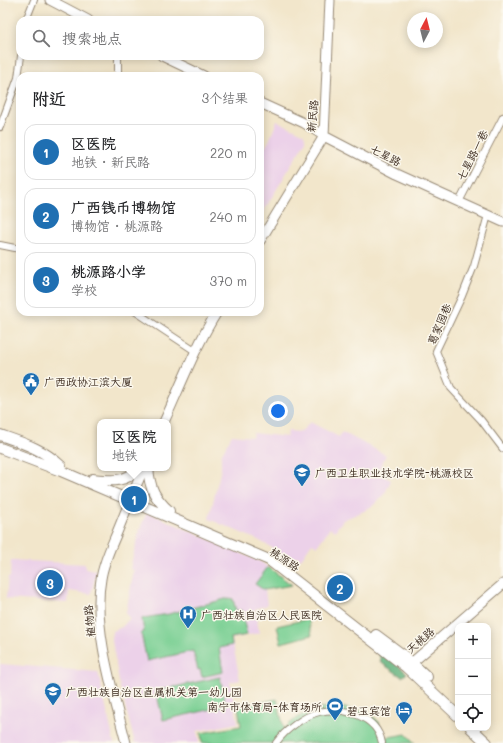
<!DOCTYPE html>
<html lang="zh">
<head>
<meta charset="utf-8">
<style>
  :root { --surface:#fff; --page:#f6f6f6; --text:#202124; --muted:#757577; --line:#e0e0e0; --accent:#1f6fb2 }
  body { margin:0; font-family:Mali,"LXGW WenKai TC",sans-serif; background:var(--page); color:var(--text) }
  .controls { position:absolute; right:12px; bottom:12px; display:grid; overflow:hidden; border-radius:8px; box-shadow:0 2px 10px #0003 }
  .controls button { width:36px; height:36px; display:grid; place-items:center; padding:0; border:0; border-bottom:1px solid var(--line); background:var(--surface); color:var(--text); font:20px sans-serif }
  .compass { position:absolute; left:407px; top:12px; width:36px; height:36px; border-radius:50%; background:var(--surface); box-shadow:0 2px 10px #0003; rotate:7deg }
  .you { position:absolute; left:278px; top:411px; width:14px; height:14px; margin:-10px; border:3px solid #fff; border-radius:50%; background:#1a73e8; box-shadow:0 0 0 6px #1a73e833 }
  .badge { display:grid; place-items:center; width:26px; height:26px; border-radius:50%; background:var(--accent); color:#fff; font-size:13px; font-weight:700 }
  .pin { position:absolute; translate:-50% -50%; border:2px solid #fff; box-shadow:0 1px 4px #0006 }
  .popup { position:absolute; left:97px; top:419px; width:74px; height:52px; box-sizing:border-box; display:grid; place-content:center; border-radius:8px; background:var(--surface); filter:drop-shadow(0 1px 3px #0005); font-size:13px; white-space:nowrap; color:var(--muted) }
  .popup b { font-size:15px; color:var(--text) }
  .popup::after { content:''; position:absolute; left:50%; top:100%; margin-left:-8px; border:8px solid transparent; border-top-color:var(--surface) }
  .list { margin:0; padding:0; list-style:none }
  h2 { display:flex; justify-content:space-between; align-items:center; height:52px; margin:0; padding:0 16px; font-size:17px }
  h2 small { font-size:13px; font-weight:400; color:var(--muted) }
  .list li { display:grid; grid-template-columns:26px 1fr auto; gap:12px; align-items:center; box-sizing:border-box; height:56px; margin:0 8px 8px; padding:0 8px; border:1px solid var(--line); border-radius:12px }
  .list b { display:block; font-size:15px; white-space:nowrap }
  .list p { margin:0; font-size:13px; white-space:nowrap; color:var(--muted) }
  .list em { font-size:13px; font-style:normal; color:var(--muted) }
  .icon { flex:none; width:22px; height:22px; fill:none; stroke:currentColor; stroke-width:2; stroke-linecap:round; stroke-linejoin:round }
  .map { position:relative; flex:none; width:503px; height:743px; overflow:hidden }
  .search { position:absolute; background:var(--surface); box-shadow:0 2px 10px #0003; left:16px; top:16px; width:248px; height:44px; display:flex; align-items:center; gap:10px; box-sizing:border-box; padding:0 14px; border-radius:12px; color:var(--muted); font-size:15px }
  .panel { position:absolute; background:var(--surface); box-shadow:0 2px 10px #0003; left:16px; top:72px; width:248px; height:244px; border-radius:12px }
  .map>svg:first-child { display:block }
</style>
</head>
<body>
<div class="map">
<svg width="503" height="743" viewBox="0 0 503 743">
  <rect width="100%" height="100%" fill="#fbf7ec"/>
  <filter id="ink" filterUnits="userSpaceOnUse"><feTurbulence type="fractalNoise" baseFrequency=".025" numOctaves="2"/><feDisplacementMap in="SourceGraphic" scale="8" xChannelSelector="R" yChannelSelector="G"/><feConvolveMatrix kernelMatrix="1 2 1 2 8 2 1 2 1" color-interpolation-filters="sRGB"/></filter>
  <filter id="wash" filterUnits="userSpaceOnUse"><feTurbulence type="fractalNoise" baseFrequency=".012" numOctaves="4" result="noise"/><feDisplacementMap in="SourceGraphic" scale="16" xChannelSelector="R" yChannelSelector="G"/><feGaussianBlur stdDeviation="0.9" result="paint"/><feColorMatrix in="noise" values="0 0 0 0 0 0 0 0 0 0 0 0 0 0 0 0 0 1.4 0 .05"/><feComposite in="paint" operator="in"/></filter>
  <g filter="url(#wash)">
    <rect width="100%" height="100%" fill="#f2e6cb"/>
    <path fill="#ecd1e9" d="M 277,121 L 303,133 L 305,137 L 305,142 L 260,217 L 260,156 L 269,141 Z
      M 310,422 L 339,437 L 342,432 L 386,455 L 377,473 L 391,480 L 385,493 L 375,504 L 364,511 L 343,520 L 335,531 L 330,528 L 317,546 L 312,543 L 301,559 L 296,556 L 292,562 L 269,546 L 258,540 L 209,519 L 221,469 L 221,455 L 232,435 L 252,437 L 253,433 L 287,437 L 288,431 L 301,432 Z
      M 147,512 L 261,562 L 293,585 L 265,590 L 267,605 L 255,609 L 259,633 L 232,639 L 240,680 L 230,682 L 238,723 L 197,731 L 199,743 L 135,743 L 120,687 L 112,641 L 112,631 L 122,627 L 130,618 L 126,613 L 134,570 L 130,569 L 139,531 Z
      M 11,560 L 85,564 L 85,569 L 97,570 L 91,594 L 69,591 L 68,603 L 6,599 L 8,578 L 10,577 Z
      M 0,664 L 98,672 L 114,743 L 0,743 Z"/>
    <path fill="#7bd094" stroke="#5b7d59" d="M 268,567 L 292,585 L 264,590 L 255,584 Z
      M 229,598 L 233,599 L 236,611 L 241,610 L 247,635 L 231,638 L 232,645 L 219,648 L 223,672 L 202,677 L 200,669 L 198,670 L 193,651 L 147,661 L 141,633 L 144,632 L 142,619 L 143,618 L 169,614 Z
      M 308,619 L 312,635 L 281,643 L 277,626 Z
      M 220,677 L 226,706 L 163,720 L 156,691 Z
      M 277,699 L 284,729 L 293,721 L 308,711 L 333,706 L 362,711 L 372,716 L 379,722 L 383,738 L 406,734 L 415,743 L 202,743 L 201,733 L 241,726 L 238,707 Z"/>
    <path fill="#64b27e" stroke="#506e4e" d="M 381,651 L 407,673 L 402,677 L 380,662 L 381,659 L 379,655 Z"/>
  </g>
  <g filter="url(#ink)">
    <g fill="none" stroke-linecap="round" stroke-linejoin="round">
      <g stroke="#968874" stroke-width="8">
        <path id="minor" d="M 26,20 L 34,0
          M 118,76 L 118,56
          M 0,127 L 18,78 L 21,56
          M 459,202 L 503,117
          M 488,215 L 474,266 L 462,296 L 436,351 L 451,388 L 481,420 L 503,449
          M 0,245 L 20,249
          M 136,312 L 195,351
          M 276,743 C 285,730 304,716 319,712 C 343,706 377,716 382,743"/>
      </g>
      <g stroke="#968874" stroke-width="11">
        <path id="secondary" d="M 50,0 L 88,20
          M 162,56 L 204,76
          M 260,103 L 304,123 L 324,136 L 397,174 L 503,222
          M 260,241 L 324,136 L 330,0
          M 164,422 C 181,385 195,347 217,312
          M 407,667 L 503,584
          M 126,743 C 114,695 92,627 101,579 C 103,564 110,549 116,535 C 125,513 134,490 144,468"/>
      </g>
      <g stroke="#968874" stroke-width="12">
        <path id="primary" d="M 0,435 C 23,443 43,449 61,466
          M 0,448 L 61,471 L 269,560 L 406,667 L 458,716
          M 148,468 C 150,489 154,497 169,511
          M 93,479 C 111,481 126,483 139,468
          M 376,635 L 403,655 L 427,677
          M 471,728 L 487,743"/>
      </g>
      <use href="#minor" stroke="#fff" stroke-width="6"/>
      <use href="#secondary" stroke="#fff" stroke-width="9"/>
      <use href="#primary" stroke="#fff" stroke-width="10"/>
    </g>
  </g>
  <defs>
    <g id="civic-pin" transform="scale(0.9)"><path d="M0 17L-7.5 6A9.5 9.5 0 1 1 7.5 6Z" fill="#1f6fb2" stroke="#fbf7ec"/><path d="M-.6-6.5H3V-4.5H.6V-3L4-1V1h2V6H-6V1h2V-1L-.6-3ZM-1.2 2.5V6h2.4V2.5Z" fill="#fff"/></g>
    <g id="university-pin" transform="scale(0.9)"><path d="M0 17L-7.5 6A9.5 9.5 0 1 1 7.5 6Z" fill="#1f6fb2" stroke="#fbf7ec"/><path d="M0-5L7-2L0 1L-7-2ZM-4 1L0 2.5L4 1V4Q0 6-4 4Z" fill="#fff"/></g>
    <g id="hospital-pin" transform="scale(0.9)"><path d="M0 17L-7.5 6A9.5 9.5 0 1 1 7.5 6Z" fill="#1f6fb2" stroke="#fbf7ec"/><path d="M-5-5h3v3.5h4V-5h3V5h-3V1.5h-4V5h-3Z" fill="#fff"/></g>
    <g id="school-pin" transform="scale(0.9)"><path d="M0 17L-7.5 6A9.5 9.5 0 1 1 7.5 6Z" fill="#1f6fb2" stroke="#fbf7ec"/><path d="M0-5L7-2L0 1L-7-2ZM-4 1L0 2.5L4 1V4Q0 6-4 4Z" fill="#fff"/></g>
    <g id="stadium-pin" transform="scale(0.9)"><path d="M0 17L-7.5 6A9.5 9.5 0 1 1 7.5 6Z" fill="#1f6fb2" stroke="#fbf7ec"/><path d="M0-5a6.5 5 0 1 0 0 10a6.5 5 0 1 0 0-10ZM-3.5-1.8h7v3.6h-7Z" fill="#fff"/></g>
    <g id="hotel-pin" transform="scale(0.9)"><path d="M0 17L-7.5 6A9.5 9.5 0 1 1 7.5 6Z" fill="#1f6fb2" stroke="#fbf7ec"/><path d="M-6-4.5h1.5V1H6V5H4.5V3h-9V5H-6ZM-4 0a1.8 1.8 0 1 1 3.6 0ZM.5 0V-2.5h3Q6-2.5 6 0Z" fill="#fff"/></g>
  </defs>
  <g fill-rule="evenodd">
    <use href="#civic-pin" x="31" y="381"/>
    <use href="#university-pin" x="302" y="472"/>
    <use href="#hospital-pin" x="188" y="614"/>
    <use href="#school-pin" x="53" y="691"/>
    <use href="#stadium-pin" x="335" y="706"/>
    <use href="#hotel-pin" x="404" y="710"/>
  </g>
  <g text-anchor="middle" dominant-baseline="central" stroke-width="3" stroke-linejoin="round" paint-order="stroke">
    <g font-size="11" fill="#3b2a1e" stroke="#fbf7ec">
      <text transform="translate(312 116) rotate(-85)">新民路</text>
      <text transform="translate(386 155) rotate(27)">七星路</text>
      <text transform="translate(472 155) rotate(-63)">七星路一巷</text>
      <text transform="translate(439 324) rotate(-67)">葛家园巷</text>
      <text transform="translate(285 559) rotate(34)">桃源路</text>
      <text transform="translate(89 621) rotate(-95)">植物路</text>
      <text transform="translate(420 640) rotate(-41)">天桃路</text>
    </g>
    <g font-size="11" fill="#3b2a1e" stroke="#fbf7ec" text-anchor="start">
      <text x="44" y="381">广西政协江滨大厦</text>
      <text x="315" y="472">广西卫生职业技术学院-桃源校区</text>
      <text x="201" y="614">广西壮族自治区人民医院</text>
      <text x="66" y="691">广西壮族自治区直属机关第一幼儿园</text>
      <text x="322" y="706" text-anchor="end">南宁市体育局-体育场所</text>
      <text x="391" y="710" text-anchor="end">碧玉宾馆</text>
    </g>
  </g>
</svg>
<div class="controls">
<button>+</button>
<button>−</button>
<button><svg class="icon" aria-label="locate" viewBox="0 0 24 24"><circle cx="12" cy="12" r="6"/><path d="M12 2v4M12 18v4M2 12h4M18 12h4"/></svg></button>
</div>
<svg class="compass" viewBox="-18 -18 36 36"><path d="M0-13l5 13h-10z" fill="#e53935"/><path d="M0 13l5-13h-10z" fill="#757577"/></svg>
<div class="you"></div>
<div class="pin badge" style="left:134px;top:499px">1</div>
<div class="popup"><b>区医院</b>地铁</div>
<div class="pin badge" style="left:340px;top:588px">2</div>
<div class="pin badge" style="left:50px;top:583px">3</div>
<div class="search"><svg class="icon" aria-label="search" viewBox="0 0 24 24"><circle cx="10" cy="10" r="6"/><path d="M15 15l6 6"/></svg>搜索地点</div>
<section class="panel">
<h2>附近<small>3个结果</small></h2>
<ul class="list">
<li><span class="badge">1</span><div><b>区医院</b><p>地铁 · 新民路</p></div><em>220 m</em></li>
<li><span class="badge">2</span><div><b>广西钱币博物馆</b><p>博物馆 · 桃源路</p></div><em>240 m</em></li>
<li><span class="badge">3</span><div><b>桃源路小学</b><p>学校</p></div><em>370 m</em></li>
</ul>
</section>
</div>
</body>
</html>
